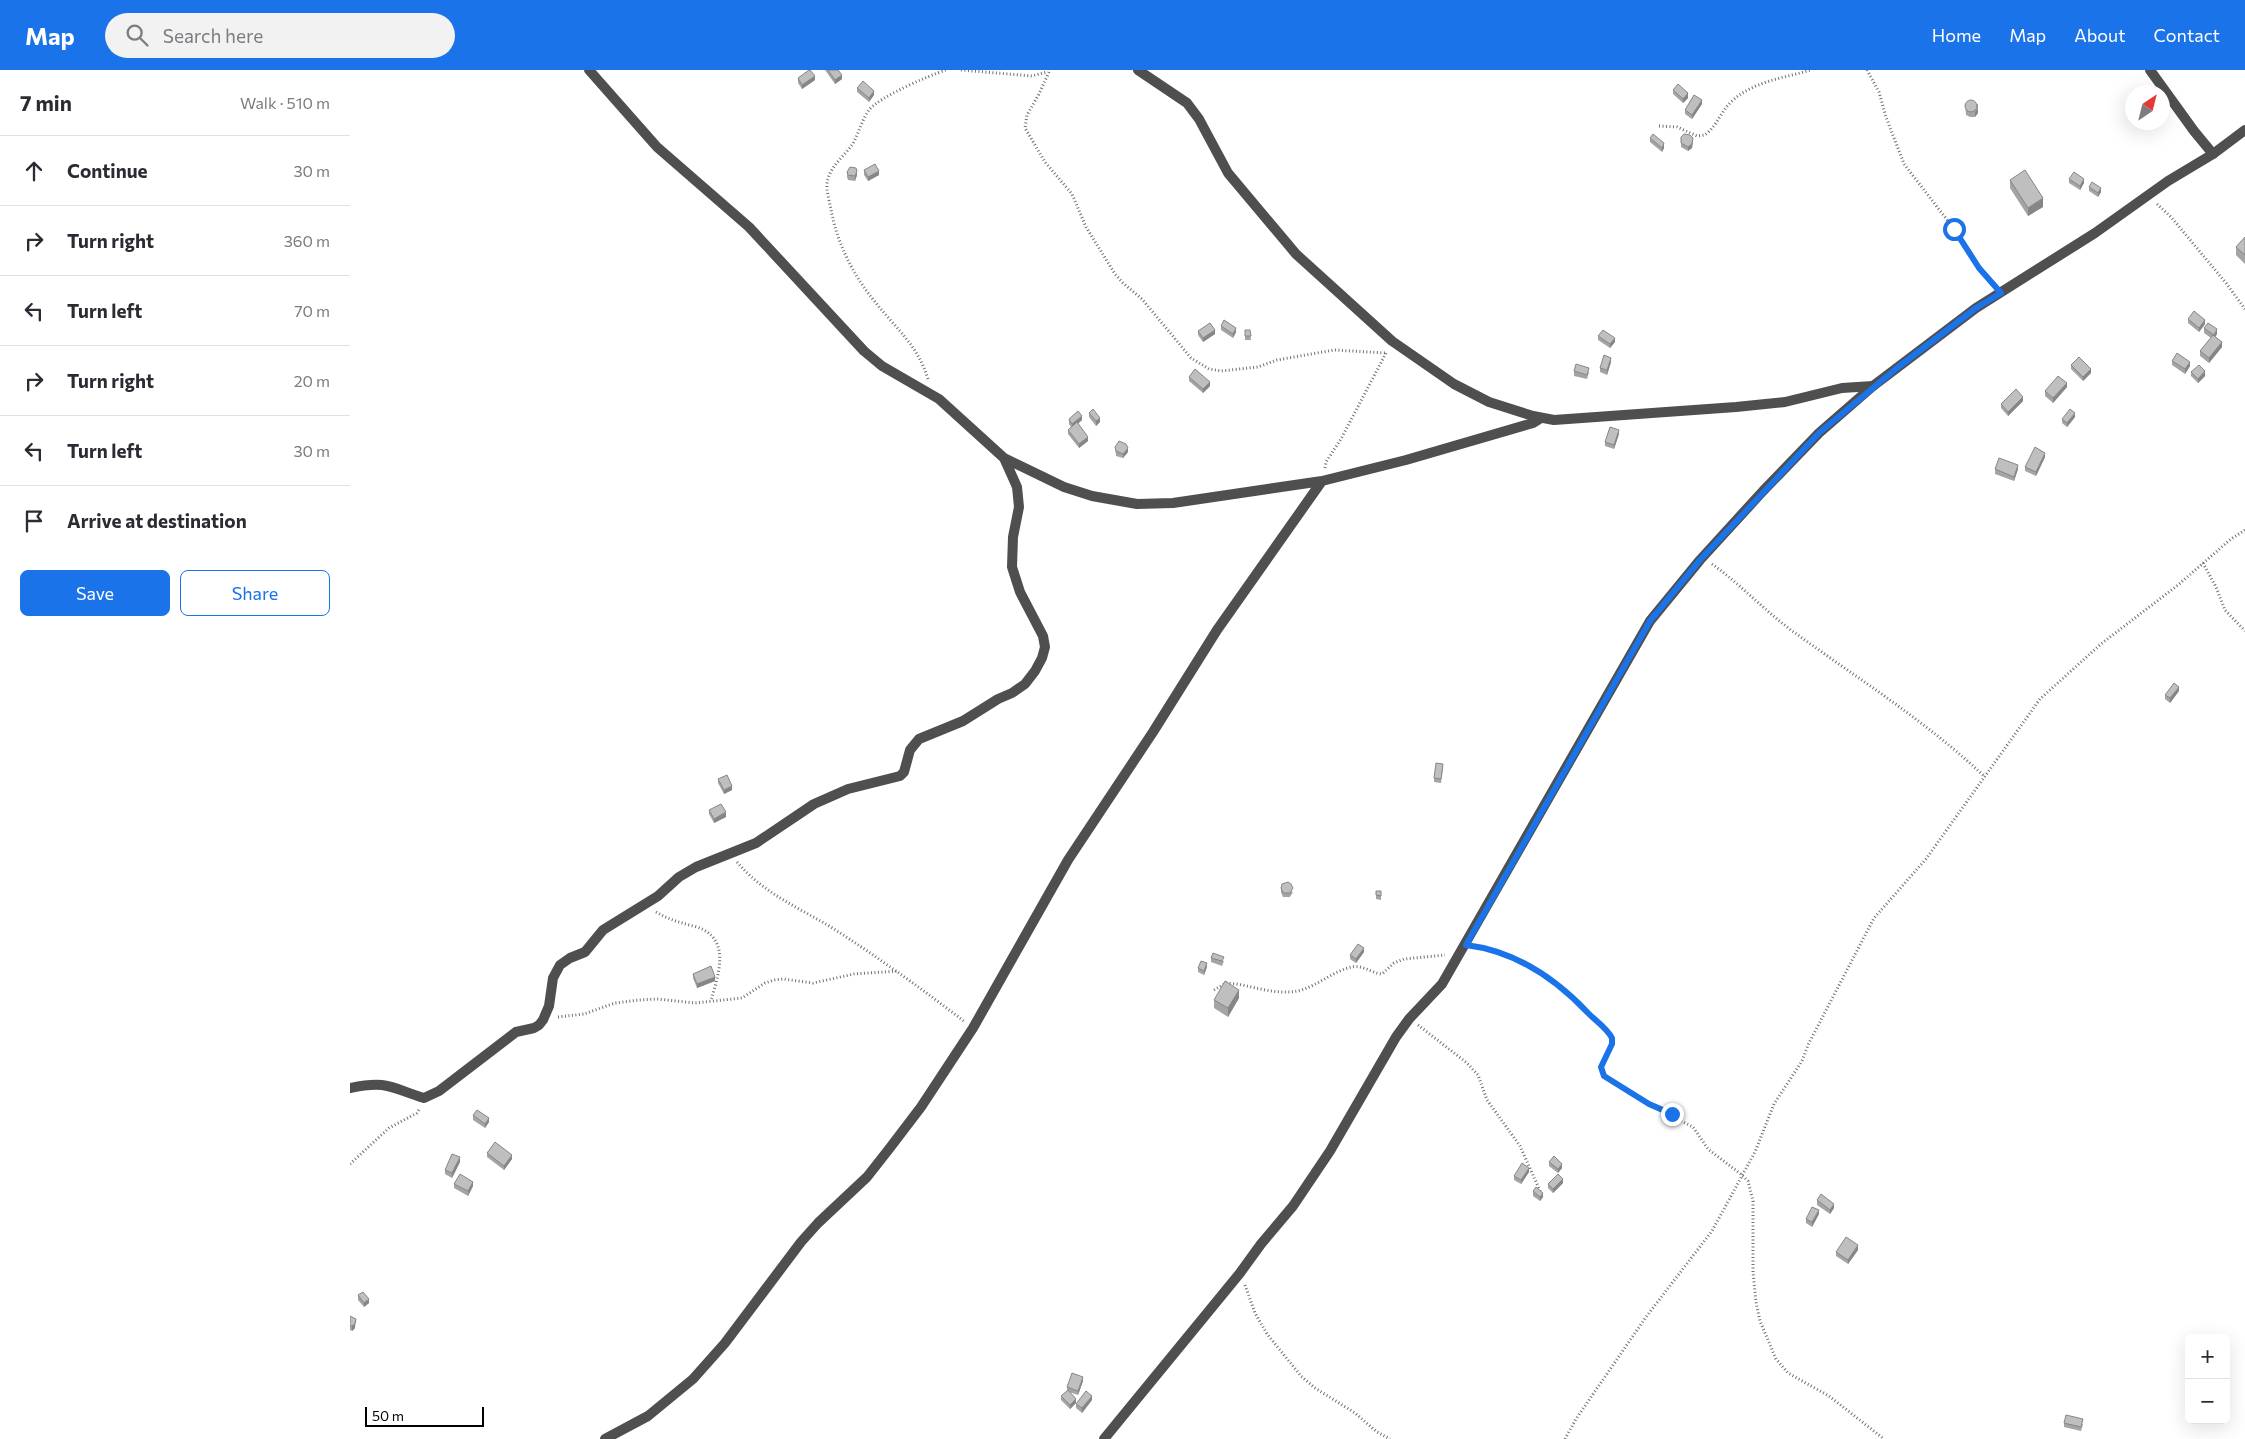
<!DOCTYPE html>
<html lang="en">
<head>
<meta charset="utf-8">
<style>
  :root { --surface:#fff; --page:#f2f2f3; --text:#2b2b33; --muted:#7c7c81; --line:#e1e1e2; --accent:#1a73e8 }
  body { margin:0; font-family:Commissioner,sans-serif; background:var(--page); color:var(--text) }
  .controls { position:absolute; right:15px; bottom:15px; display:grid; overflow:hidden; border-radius:8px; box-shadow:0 5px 20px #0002 }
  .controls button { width:45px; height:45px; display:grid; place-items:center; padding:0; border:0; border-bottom:1px solid var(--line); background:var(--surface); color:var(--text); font:25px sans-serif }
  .compass { position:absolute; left:1775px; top:15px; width:45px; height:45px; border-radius:50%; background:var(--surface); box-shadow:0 5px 20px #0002; rotate:35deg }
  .scale { position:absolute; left:15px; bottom:12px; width:119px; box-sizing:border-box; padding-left:5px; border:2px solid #000; border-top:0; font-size:14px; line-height:18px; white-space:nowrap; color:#000; -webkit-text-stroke:4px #fff; paint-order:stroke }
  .stop { position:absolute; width:15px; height:15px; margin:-11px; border:4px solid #1a73e8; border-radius:50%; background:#fff }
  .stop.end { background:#1a73e8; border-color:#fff; box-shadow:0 1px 5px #0008 }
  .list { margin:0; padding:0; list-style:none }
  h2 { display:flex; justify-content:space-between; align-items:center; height:65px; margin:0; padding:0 20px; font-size:21px }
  h2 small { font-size:16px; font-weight:400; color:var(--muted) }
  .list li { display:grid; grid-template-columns:32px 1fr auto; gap:15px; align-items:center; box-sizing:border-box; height:70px; padding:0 20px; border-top:1px solid var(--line) }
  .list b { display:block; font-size:19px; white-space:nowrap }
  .list em { font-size:16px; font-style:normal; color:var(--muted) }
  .actions { display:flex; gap:10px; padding:15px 20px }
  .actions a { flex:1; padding:11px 0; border:1px solid var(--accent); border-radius:8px; text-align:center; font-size:18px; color:var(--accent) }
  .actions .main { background:var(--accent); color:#fff }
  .icon { flex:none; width:28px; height:28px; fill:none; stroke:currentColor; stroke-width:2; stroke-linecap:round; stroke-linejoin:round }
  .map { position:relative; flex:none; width:1895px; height:1369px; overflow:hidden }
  header { display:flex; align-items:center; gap:30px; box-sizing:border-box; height:70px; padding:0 25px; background:var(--accent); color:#fff }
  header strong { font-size:24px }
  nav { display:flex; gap:28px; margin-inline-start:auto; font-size:18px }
  .search { width:350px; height:45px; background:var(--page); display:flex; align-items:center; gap:12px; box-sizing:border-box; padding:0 18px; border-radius:28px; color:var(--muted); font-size:19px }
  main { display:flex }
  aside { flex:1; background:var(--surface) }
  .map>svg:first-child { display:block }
</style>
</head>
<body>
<header>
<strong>Map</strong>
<div class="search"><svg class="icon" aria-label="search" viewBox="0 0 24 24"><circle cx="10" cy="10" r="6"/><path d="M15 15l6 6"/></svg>Search here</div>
<nav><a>Home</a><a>Map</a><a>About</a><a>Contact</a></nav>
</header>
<main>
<aside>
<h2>7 min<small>Walk · 510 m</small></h2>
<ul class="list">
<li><svg class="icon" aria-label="ahead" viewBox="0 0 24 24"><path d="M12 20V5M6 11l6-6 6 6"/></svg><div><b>Continue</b></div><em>30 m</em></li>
<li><svg class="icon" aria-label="right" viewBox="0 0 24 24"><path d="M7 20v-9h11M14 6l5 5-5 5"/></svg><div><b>Turn right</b></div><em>360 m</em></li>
<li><svg class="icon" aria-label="left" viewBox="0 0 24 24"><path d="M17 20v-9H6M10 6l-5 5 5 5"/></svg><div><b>Turn left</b></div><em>70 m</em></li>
<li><svg class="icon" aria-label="right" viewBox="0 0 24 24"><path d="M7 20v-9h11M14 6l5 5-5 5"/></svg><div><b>Turn right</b></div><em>20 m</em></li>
<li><svg class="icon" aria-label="left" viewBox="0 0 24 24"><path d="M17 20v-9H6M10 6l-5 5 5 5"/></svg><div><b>Turn left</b></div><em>30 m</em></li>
<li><svg class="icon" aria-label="arrive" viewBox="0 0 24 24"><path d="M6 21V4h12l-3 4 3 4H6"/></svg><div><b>Arrive at destination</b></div></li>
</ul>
<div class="actions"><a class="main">Save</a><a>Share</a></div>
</aside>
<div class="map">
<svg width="1895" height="1369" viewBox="0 0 1895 1369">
  <rect width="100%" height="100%" fill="#fff"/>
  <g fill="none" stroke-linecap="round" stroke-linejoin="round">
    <path stroke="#717171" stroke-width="3" stroke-dasharray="1 2.5" stroke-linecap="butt" d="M 611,0 L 682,6 L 697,2
      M 1517,0 L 1529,22 L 1536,47 L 1554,94 L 1598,151 L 1629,198 L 1643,214
      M 699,2 L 689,24 L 677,45 L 675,58 L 695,92 L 722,124 L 736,157 L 765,204 L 773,213 L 792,229 L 841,288 L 859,299 L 871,301 L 908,297 L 927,290 L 984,280 L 1036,283
      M 1309,56 L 1327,57 L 1347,66 L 1355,65 C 1367,56 1371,41 1382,31 C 1404,11 1434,8 1461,0
      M 1807,134 L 1821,147 L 1876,213 L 1895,239
      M 578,309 C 567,273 543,256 522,228 C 502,203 486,170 481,139 C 479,130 475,117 478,109 C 481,96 495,85 502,75 C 509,64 511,51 519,40 C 529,27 578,6 596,0
      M 975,398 L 976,392 L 991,369 L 1036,283
      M 1853,493 L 1866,517 L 1875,540 L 1895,561
      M 1362,494 C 1390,514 1413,539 1441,560 C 1507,608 1576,651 1635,707
      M 387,792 C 414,824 450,838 484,859 C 529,888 572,919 615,952
      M 306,842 C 319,850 332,853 347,857 C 382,869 368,905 361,931
      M 1126,876 C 1172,886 1207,910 1238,943 C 1245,951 1257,958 1262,968 L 1262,974 L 1251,997 L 1254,1006 L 1299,1034 L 1343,1057 L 1358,1079 L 1392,1105 L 1398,1111 L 1403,1131 L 1403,1202 L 1406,1232 L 1410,1251 L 1426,1289 L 1438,1303 L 1479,1326 L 1534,1369
      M 864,920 L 876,913 C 897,914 917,923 938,922 C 961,922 977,904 998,898 C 1012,893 1020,903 1032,904 L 1044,893 L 1054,889 L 1095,885
      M 208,947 L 234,944 L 265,933 L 289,930 L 307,929 L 345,933 L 392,928 L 415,913 L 424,910 L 433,909 L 463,913 L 504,904 L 548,901
      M 1068,955 L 1117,993 L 1128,1005 L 1137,1030 L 1170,1076 L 1191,1123
      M 0,1094 L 39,1058 L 67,1043 L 70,1038
      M 895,1215 L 905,1243 L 917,1264 L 951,1306 L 965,1318 L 1005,1343 L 1027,1362 L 1040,1369
      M 1215,1369 L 1226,1349 L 1296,1247 L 1362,1161 L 1405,1082 L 1424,1034 L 1452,991 L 1459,973 L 1524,848 L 1576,789 L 1690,629 L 1751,574 L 1828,515 L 1881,469 L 1895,460"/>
    <path stroke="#4f4f4f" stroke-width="10" d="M 239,0 L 307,77 L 399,157 L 514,281 L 532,296 L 589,329 L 654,388 L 714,417 L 742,426 L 787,434 L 823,433 L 972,411 L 1056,390 L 1183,353 L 1191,348
      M 788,0 L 837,33 L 849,49 L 878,103 L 946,184 L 1042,271 L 1104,314 L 1139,332 L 1183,346 L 1204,350 L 1386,337 L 1435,332 L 1492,318 L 1523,316
      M 1800,0 L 1844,61 L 1863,84
      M 0,1018 C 38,1010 41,1018 74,1028 L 89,1021 L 166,962 L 184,958 L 189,955 L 193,950 L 199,936 L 203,908 L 210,895 L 220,888 L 235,882 L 253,860 L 308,826 L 329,807 L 346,797 L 406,773 L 464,734 L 498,719 L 550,706 L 554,702 L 560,680 L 569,669 L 613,651 L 648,629 L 662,623 L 675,614 L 685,601 L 692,588 L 695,577 L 693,566 L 670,522 L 662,497 L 663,467 L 669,437 L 667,417 L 654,388
      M 255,1369 L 298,1346 L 343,1309 L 375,1273 L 451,1172 L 468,1153 L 517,1107 L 539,1079 L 571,1037 L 623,958 L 718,790 L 803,662 L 867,560 L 972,411"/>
    <path stroke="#4f4f4f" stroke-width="10" d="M 754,1369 L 890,1203 L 911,1174 L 943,1136 L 980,1081 L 1046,967 L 1059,949 L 1092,914 L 1300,551 L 1350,490 L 1413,421 L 1469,363 L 1523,316 L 1626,238 L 1745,163 L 1818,111 L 1863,84 L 1895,60"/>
  </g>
  <path fill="#a4a4a4" d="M 475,0 L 488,0 L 492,9 L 485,14 Z
    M 448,8 L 465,10 L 452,19 L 448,13 Z
    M 507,18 L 524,25 L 519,32 L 507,22 Z
    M 1323,20 L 1338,28 L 1333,33 L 1323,24 Z
    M 1352,34 L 1342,49 L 1335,44 L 1335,40 Z
    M 1615,34 L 1628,34 L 1628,43 L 1625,47 L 1620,47 L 1616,45 Z
    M 1331,67 L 1343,72 L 1342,78 L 1338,81 L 1331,77 Z
    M 1300,68 L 1314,78 L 1312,82 L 1300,72 Z
    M 514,100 L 529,105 L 518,111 L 514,105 Z
    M 497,102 L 507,105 L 505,111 L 498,110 L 497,107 Z
    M 1719,109 L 1734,113 L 1730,120 L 1719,113 Z
    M 1660,110 L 1693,137 L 1678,146 L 1660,118 Z
    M 1739,117 L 1751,122 L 1748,127 L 1739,121 Z
    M 1895,167 L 1895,194 L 1886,185 L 1886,177 Z
    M 1838,249 L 1855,254 L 1849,262 L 1838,253 Z
    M 871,256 L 886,262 L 883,268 L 871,260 Z
    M 1854,258 L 1867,264 L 1865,267 L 1872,277 L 1859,293 L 1850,286 L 1850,281 L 1861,268 L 1854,263 Z
    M 895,260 L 900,260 L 901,270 L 895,270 Z
    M 848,261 L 865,264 L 853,272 L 848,265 Z
    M 1248,266 L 1265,272 L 1260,278 L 1248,270 Z
    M 1822,291 L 1840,296 L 1835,304 L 1822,295 Z
    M 1261,292 L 1257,305 L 1250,302 L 1250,298 Z
    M 1721,295 L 1741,303 L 1733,311 L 1721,299 Z
    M 1224,301 L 1239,302 L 1237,309 L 1224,306 Z
    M 1841,302 L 1855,306 L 1848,313 L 1841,306 Z
    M 839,307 L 860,316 L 853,323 L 839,311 Z
    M 1717,317 L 1703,333 L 1695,326 L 1695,321 Z
    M 1673,331 L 1658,346 L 1651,338 L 1651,334 Z
    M 739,343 L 750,352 L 746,356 L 739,347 Z
    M 1725,347 L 1717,357 L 1712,353 L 1712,349 Z
    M 719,349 L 732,350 L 728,354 L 738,371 L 729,378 L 718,364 L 718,360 L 721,357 L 719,354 Z
    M 1269,364 L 1264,379 L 1255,376 L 1255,372 Z
    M 765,377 L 778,382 L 773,388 L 766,386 Z
    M 1695,387 L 1686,406 L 1675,401 L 1675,397 Z
    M 1645,399 L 1668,399 L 1664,411 L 1645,404 Z
    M 1829,621 L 1820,633 L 1815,629 L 1815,625 Z
    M 1093,698 L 1091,713 L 1084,712 L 1084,708 Z
    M 368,709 L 382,720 L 374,724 L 368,713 Z
    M 359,740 L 376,747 L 364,753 L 359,744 Z
    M 931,818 L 943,822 L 940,827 L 933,827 L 931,822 Z
    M 1026,821 L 1031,821 L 1031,830 L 1026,829 Z
    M 1014,882 L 1006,893 L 1000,889 L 1000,885 Z
    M 861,888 L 874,891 L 872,896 L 861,892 Z
    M 857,897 L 854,905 L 848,902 L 848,898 Z
    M 343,904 L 365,911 L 347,918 L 343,908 Z
    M 889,928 L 878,947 L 864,938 L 864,930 Z
    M 123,1045 L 139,1052 L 135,1058 L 123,1050 Z
    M 137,1083 L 162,1089 L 154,1100 L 137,1087 Z
    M 110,1092 L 102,1108 L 95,1104 L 95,1100 Z
    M 1199,1092 L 1212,1098 L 1208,1103 L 1199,1096 Z
    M 1179,1102 L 1171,1114 L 1164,1110 L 1164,1106 Z
    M 1213,1113 L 1203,1123 L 1198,1118 L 1198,1114 Z
    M 104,1114 L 123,1116 L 118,1126 L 104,1118 Z
    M 1183,1121 L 1193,1127 L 1190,1131 L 1183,1126 Z
    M 1467,1130 L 1484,1138 L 1480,1144 L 1467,1135 Z
    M 1469,1144 L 1462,1157 L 1456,1153 L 1456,1149 Z
    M 1508,1180 L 1498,1194 L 1486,1186 L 1486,1182 Z
    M 8,1225 L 19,1233 L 14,1237 L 8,1230 Z
    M 0,1246 L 6,1249 L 5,1258 L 2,1261 L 0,1260 Z
    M 733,1311 L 728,1325 L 719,1322 L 726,1333 L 720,1339 L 711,1330 L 711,1326 L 717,1321 L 717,1317 Z
    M 742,1330 L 732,1343 L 726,1338 L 726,1334 Z
    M 1714,1353 L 1733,1354 L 1731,1361 L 1714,1357 Z"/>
  <path fill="#868686" d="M 492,5 L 492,9 L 485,14 L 485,10 Z
    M 465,6 L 465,10 L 452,19 L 452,15 Z
    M 524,21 L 524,25 L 519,32 L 519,28 Z
    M 1338,23 L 1338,28 L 1333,33 L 1333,29 Z
    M 1352,30 L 1352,34 L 1342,49 L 1342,45 Z
    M 1628,39 L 1628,43 L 1625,47 L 1625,42 Z
    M 1343,68 L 1342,78 L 1338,81 L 1338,77 Z
    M 1314,73 L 1314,78 L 1312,82 L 1312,78 Z
    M 507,101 L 507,105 L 505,111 L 505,106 Z
    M 529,101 L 529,105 L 518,111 L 518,107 Z
    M 1734,109 L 1734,113 L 1730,120 L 1730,116 Z
    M 1751,118 L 1751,122 L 1748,127 L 1748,123 Z
    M 1693,128 L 1693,137 L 1678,146 L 1678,138 Z
    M 1855,250 L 1855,254 L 1849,262 L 1849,258 Z
    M 886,258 L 886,262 L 883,268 L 883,264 Z
    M 1867,259 L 1867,264 L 1864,269 L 1864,265 Z
    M 865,260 L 865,264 L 853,272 L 853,268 Z
    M 1265,268 L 1265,272 L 1260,278 L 1260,274 Z
    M 1872,272 L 1872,277 L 1859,293 L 1859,288 Z
    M 1261,288 L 1261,292 L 1257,305 L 1257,300 Z
    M 1840,292 L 1840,296 L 1835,304 L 1835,299 Z
    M 1741,299 L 1741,303 L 1733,311 L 1733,307 Z
    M 1855,301 L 1855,306 L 1848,313 L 1848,309 Z
    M 860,312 L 860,316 L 853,323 L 853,319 Z
    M 1717,313 L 1717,317 L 1703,333 L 1703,328 Z
    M 1673,327 L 1673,331 L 1658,346 L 1658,342 Z
    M 1725,343 L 1725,347 L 1717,357 L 1717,353 Z
    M 732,346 L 732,350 L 722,358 L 722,354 Z
    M 750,348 L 750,352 L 746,356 L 746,351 Z
    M 1269,360 L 1269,364 L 1264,379 L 1264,375 Z
    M 738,367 L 738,371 L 729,378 L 729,374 Z
    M 778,378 L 778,382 L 773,388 L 773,384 Z
    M 1695,383 L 1695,387 L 1686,406 L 1686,402 Z
    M 1668,395 L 1668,399 L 1664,411 L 1664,407 Z
    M 1829,617 L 1829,621 L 1820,633 L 1820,628 Z
    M 382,716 L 382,720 L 374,724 L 374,720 Z
    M 376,742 L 376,747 L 364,753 L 364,749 Z
    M 1014,878 L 1014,882 L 1006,893 L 1006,889 Z
    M 857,893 L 857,897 L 854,905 L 854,901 Z
    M 365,907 L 365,911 L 347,918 L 347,914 Z
    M 889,920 L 889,928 L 878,947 L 878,938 Z
    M 139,1048 L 139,1052 L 135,1058 L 135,1054 Z
    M 162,1085 L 162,1089 L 154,1100 L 154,1096 Z
    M 110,1087 L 110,1092 L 102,1108 L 102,1103 Z
    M 1212,1094 L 1212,1098 L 1208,1103 L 1208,1099 Z
    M 1179,1098 L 1179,1102 L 1171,1114 L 1171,1110 Z
    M 1213,1109 L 1213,1113 L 1203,1123 L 1203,1119 Z
    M 123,1112 L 123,1116 L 118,1126 L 118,1121 Z
    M 1193,1123 L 1193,1127 L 1190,1131 L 1190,1127 Z
    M 1484,1134 L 1484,1138 L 1480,1144 L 1480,1140 Z
    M 1469,1140 L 1469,1144 L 1462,1157 L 1462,1152 Z
    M 1508,1175 L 1508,1180 L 1498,1194 L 1498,1190 Z
    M 19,1229 L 19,1233 L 14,1237 L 14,1233 Z
    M 5,1254 L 5,1258 L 2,1261 L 2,1256 Z
    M 733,1307 L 733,1311 L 728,1325 L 728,1321 Z
    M 742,1326 L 742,1330 L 732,1343 L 732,1338 Z
    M 726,1329 L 726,1333 L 720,1339 L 720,1335 Z"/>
  <path fill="#bfbfbf" stroke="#868686" d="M 459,0 L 460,0 L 465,6 L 452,15 L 448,8 Z
    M 478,0 L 488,0 L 492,5 L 485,10 Z
    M 513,11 L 524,21 L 519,28 L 507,18 Z
    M 1328,14 L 1338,23 L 1333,29 L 1323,20 Z
    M 1344,25 L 1352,30 L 1342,45 L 1335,40 Z
    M1615 36a6 6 0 1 1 12 0a6 6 0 1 1-12 0Z
    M 1303,64 L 1314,73 L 1312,78 L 1300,68 Z
    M 1334,64 L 1340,65 L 1343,68 L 1342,74 L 1338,77 L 1331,73 L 1331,67 Z
    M 525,94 L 529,101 L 518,107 L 514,100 Z
    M 500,97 L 506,98 L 507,101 L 505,106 L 498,105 L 497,102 Z
    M 1675,100 L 1693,128 L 1678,138 L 1660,110 Z
    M 1724,102 L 1734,109 L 1730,116 L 1719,109 Z
    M 1742,112 L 1751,118 L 1748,123 L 1739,117 Z
    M 1895,167 L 1895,185 L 1886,177 Z
    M 1844,241 L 1855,250 L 1849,258 L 1838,249 Z
    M 874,250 L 886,258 L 883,264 L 871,256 Z
    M 860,253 L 865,260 L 853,268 L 848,261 Z
    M 1858,253 L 1867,259 L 1864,265 L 1854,258 Z
    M 895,260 L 900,260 L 901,266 L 895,266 Z
    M 1253,260 L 1265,268 L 1260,274 L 1248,266 Z
    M 1863,265 L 1872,272 L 1859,288 L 1850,281 Z
    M 1827,283 L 1840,292 L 1835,299 L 1822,291 Z
    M 1254,285 L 1261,288 L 1257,300 L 1250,298 Z
    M 1729,287 L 1741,299 L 1733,307 L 1721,295 Z
    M 1226,294 L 1239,298 L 1237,305 L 1224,301 Z
    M 1849,295 L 1855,301 L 1848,309 L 1841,302 Z
    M 845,299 L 860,312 L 853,319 L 839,307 Z
    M 1708,306 L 1717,313 L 1703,328 L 1695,321 Z
    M 1666,319 L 1673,327 L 1658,342 L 1651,334 Z
    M 743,339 L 750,348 L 746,351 L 739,343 Z
    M 1720,339 L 1725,343 L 1717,353 L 1712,349 Z
    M 728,341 L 732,346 L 722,354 L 719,349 Z
    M 727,352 L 738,367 L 729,374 L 718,360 Z
    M 1260,357 L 1269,360 L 1264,375 L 1255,372 Z
    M 769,371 L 776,374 L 778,378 L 773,384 L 766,381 L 765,377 Z
    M 1685,377 L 1695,383 L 1686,402 L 1675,397 Z
    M 1649,388 L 1668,395 L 1664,407 L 1645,399 Z
    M 1824,613 L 1829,617 L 1820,628 L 1815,625 Z
    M 1086,693 L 1093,694 L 1091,709 L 1084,708 Z
    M 377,705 L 382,716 L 374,720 L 368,709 Z
    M 371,734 L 376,742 L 364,749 L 359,740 Z
    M 938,812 L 941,814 L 943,818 L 940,823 L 933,823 L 931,818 L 932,814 Z
    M 1026,821 L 1031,821 L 1031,826 L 1026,825 Z
    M 1008,874 L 1014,878 L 1006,889 L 1000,885 Z
    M 863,883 L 874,887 L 872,891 L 861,888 Z
    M 851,891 L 857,893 L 854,901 L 848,898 Z
    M 361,896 L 365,907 L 347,914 L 343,904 Z
    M 875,911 L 889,920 L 878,938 L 864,930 Z
    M 127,1040 L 139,1048 L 135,1054 L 123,1045 Z
    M 145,1072 L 162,1085 L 154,1096 L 137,1083 Z
    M 102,1084 L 110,1087 L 102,1103 L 95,1100 Z
    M 1204,1086 L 1212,1094 L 1208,1099 L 1199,1092 Z
    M 1172,1093 L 1179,1098 L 1171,1110 L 1164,1106 Z
    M 110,1104 L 123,1112 L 118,1121 L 104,1114 Z
    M 1208,1104 L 1213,1109 L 1203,1119 L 1198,1114 Z
    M 1186,1117 L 1193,1123 L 1190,1127 L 1183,1121 Z
    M 1471,1124 L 1484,1134 L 1480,1140 L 1467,1130 Z
    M 1462,1137 L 1469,1140 L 1462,1152 L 1456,1149 Z
    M 1496,1167 L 1508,1175 L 1498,1190 L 1486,1182 Z
    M 13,1222 L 19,1229 L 14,1233 L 8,1225 Z
    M 0,1246 L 6,1249 L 5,1254 L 2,1256 L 0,1256 Z
    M 722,1303 L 733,1307 L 728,1321 L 717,1317 Z
    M 718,1320 L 726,1329 L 720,1335 L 711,1326 Z
    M 736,1321 L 742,1326 L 732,1338 L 726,1334 Z
    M 1716,1345 L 1733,1349 L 1731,1357 L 1714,1353 Z"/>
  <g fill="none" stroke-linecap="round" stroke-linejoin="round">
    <path stroke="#1a73e8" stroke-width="6" d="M 1322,1044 L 1299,1034 L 1254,1006 L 1251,997 L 1262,974 L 1262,968 C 1257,958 1246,951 1238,943 C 1205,908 1165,881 1116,875 L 1300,551 L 1350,490 L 1469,363 L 1547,298 L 1626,238 L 1651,223 L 1629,198 L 1604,159"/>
  </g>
</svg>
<div class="controls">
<button>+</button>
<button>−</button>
</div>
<svg class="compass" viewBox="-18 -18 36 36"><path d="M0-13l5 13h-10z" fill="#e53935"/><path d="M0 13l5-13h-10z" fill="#7c7c81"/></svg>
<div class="scale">50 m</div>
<div class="stop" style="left:1604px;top:159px"></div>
<div class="stop end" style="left:1322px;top:1044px"></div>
</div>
</main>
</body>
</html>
